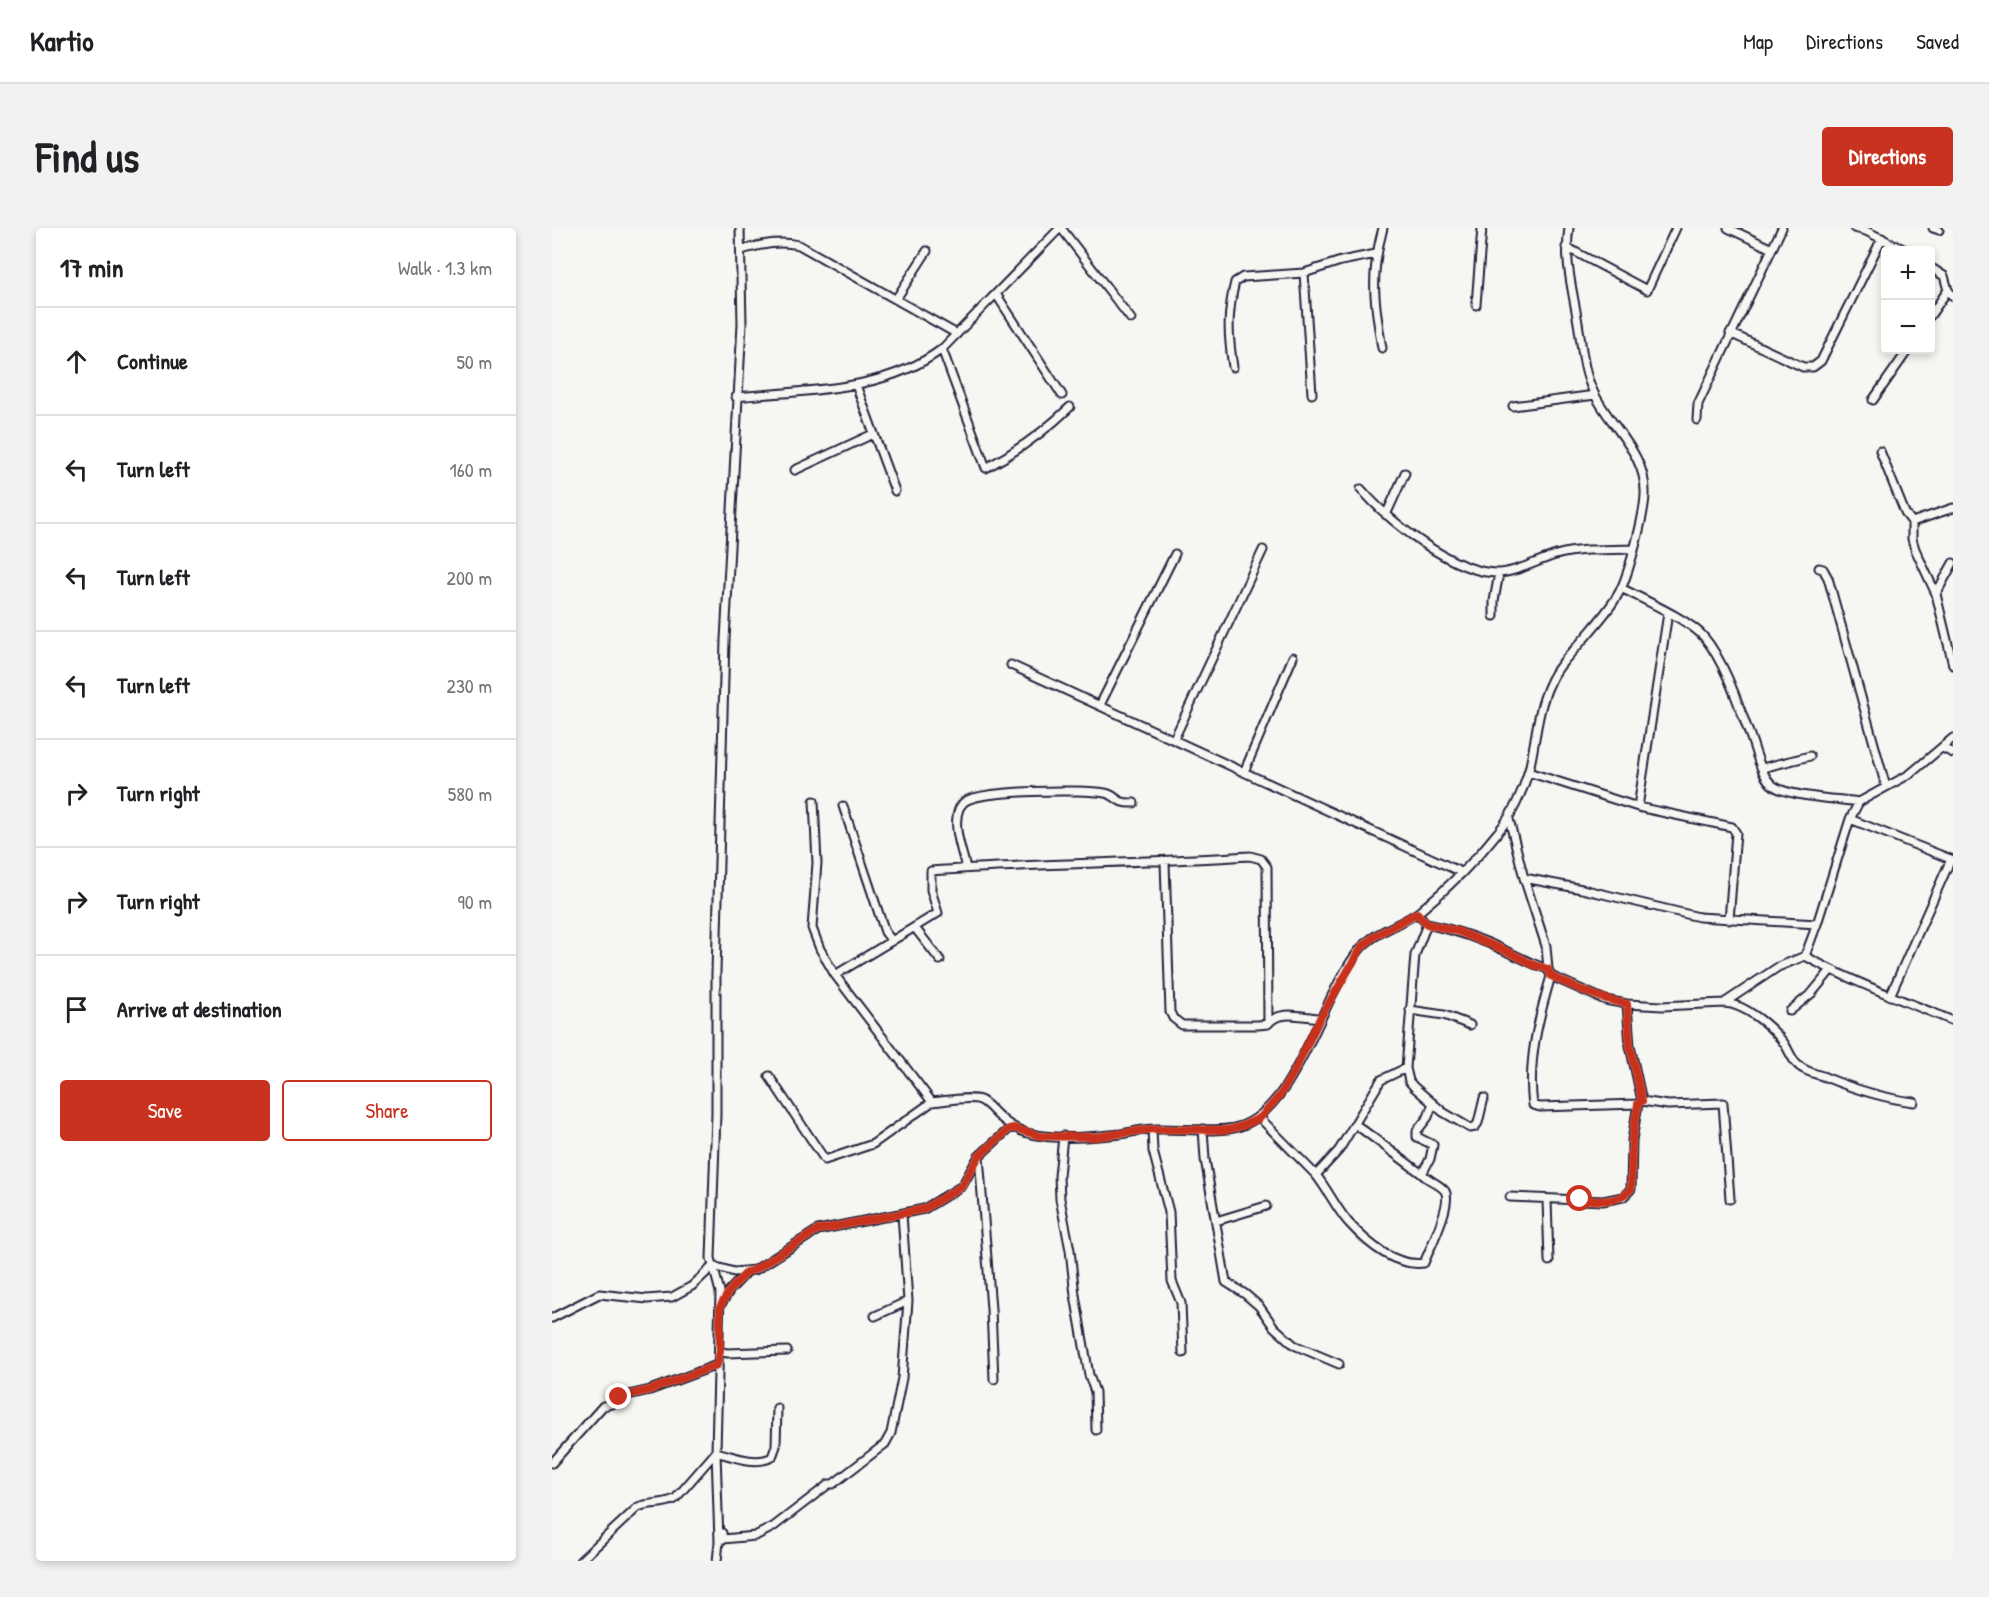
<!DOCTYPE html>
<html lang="en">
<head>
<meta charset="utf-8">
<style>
  :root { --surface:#fff; --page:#f2f2f2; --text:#202124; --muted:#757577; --line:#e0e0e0; --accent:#c8321e }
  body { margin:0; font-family:"Patrick Hand",sans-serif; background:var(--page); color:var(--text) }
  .controls { position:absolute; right:18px; top:18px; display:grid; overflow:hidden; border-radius:6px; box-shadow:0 3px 9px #0003 }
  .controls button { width:54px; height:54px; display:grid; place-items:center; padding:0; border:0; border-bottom:2px solid var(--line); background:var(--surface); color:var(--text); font:30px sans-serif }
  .stop { position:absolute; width:18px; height:18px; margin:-14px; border:4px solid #c8321e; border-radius:50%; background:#fff }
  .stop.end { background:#c8321e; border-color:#fff; box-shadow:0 2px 6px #0008 }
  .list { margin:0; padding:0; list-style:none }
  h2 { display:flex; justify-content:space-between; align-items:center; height:78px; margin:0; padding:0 24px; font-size:26px }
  h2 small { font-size:20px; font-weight:400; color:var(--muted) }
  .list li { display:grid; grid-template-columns:39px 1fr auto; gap:18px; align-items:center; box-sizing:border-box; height:108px; padding:0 24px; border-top:2px solid var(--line) }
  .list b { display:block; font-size:22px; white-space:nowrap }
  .list em { font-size:20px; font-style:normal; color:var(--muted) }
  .actions { display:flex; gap:12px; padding:18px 24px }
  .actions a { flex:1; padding:14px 0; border:2px solid var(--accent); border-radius:6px; text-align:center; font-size:21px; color:var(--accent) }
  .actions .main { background:var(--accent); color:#fff }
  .icon { flex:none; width:33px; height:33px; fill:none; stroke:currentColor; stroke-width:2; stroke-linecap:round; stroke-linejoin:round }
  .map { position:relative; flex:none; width:1401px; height:1333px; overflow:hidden; border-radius:6px }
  header { display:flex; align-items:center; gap:36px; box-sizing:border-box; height:84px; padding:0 30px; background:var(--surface); border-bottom:2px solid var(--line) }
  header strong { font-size:28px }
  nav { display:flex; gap:33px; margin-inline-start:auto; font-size:21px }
  .intro { display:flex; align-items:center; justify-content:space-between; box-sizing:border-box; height:144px; padding:0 36px }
  h1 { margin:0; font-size:42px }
  .button { padding:15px 27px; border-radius:6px; background:var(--accent); color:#fff; font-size:21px; font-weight:700 }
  main { display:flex; gap:36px; padding:0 36px }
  aside { flex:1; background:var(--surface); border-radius:6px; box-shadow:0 3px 9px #0003 }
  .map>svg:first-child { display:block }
</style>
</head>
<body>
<header>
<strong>Kartio</strong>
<nav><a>Map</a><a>Directions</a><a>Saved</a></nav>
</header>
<div class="intro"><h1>Find us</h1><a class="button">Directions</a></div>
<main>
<aside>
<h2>17 min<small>Walk · 1.3 km</small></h2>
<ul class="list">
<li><svg class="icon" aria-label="ahead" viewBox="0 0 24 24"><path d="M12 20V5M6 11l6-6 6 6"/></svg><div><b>Continue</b></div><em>50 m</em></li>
<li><svg class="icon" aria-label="left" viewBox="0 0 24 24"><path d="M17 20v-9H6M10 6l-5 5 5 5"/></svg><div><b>Turn left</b></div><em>160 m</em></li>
<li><svg class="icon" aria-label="left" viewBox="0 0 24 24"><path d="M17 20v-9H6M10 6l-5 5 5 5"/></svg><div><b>Turn left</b></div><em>200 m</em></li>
<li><svg class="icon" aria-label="left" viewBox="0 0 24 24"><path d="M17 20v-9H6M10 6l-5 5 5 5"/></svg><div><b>Turn left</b></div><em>230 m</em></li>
<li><svg class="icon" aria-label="right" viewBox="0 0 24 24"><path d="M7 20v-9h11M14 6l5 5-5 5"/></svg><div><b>Turn right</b></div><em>580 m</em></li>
<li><svg class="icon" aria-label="right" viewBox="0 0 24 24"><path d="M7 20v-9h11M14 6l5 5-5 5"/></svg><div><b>Turn right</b></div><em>90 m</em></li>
<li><svg class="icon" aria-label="arrive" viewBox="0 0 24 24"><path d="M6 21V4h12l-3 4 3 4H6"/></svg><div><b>Arrive at destination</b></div></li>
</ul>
<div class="actions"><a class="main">Save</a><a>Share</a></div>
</aside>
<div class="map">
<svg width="1401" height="1333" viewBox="0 0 1401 1333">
  <rect width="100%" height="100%" fill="#f6f6f2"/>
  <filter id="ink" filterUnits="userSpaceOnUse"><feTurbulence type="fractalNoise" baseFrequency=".0167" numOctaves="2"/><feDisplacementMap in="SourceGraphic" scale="12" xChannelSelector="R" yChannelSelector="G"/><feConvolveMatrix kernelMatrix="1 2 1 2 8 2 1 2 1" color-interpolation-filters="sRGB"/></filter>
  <g filter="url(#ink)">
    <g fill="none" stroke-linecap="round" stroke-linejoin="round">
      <g stroke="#22223b" stroke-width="11">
        <path id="street" d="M 509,0 L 579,91
          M 1176,0 L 1220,21
          M 1302,0 L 1314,3 L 1353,22
          M 1381,0 L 1387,2
          M 1014,19 L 1095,62 L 1124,0
          M 189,22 C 209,17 225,12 247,17 L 405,106
          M 1378,39 L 1392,48 L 1396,62 L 1401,68
          M 752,45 L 760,166
          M 444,66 L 510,167
          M 344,71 L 375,23
          M 924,77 L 930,0
          M 1378,88 L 1396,62
          M 1178,105 L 1251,139 L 1261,139 L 1269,133 L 1330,10
          M 830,120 C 822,73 818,47 831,0
          M 390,121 L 434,240 C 466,223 492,204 518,179
          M 681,139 C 676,107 675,86 683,54 L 691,49 L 752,45 L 789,33 L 824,26
          M 304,157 L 343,263
          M 184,169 C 253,162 333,164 390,121 L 508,0
          M 1321,172 L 1356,122
          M 961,178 L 1043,167
          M 1145,192 L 1146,176 L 1230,0
          M 1328,223 L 1353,285 L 1360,294 L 1360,311 L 1363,321 L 1384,366 L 1401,437
          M 243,242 L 321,206
          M 809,261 C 837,293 902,346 947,345 C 966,344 986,332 1004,327 C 1028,320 1056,322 1081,321
          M 834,287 L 853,245
          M 1360,294 L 1401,280
          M 1267,340 L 1271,341 L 1276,350 L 1334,559
          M 1069,360 C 1092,372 1136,391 1152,409 C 1172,433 1186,475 1197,505 C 1203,519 1209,550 1222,558 C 1237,569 1287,571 1307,574
          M 1384,366 L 1401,335
          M 942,388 L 942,373 L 947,345
          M 459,437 L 909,644
          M 548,477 L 623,326
          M 622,511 L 711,322
          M 1391,520 L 1401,525
          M 1210,540 L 1258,528
          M 692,544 L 741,429
          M 976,544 L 1086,579 L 1180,599 L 1184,605 L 1177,692
          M 291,578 L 333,704 L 340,713
          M 1086,579 L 1116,385
          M 957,591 L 972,650 L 994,718 L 996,741
          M 1298,591 L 1401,632
          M 613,634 L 618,784 L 621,790 L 630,797 L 706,797 L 716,796 C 727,781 751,789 768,790
          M 414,640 C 410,623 400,598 407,581 C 407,580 411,575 412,574 C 428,562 531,561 553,565 C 566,567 562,576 582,575
          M 972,650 L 1030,661 L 1147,689 L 1265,696
          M 865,685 L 875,696 L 863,727 L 854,840 L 857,853 L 862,859 L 891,884 L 918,900 L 923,899 L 926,895 L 932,870
          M 875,696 C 903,702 930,711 956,724 C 970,730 981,737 996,741 L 999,748 L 1053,772 L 1075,776 L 1110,778 L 1172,775 L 1226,739 L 1253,728 L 1265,696 L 1298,591 L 1307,574 L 1358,546 L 1401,510
          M 363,700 L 388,732
          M 1253,728 C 1300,754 1351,772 1401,793
          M 283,747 L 386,685 L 379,662 L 379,643 C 485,635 591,635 698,628 L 709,631 L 715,639 L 716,796
          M 999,748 C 987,789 975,833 981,877 L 988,879 L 1086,876 L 1090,873 L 1116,877 L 1171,875 L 1178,971
          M 1338,768 L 1399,631
          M 1172,775 C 1193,776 1219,798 1232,815 C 1237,822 1240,833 1247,838 C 1254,844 1265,846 1273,849 C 1302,861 1330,870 1362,874
          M 1075,776 L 1078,818 L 1090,873
          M 858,782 L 892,787 L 918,797
          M 1238,783 L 1260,765 L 1279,742
          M 854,840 L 829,852 L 787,922 L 764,947 C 776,962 784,980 796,994 C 815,1015 842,1039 872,1035 C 877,1022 901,975 893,963 C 888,956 876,952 870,946 L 878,931 L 881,917 L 865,909 L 865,903 L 876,889 L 881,875
          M 217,848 L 273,932 L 321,916 L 380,874 L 283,747 L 268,721 L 260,700 L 265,635 L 262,573
          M 380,874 C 392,873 417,868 428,872 C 436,875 442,885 449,890 C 458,898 467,903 479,906 C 507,912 541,909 569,906 C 581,904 591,901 603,901 C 626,900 667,905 686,899 C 746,881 769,766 809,720 C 825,702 850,697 868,683 C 896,660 924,632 946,604 C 960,588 971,563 977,542 C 984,513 985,482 998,455 C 1006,436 1023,422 1036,406 C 1048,392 1061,377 1069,361 C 1078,341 1092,289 1093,267 C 1095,225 1057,198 1041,163 C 1030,140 1030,115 1025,89 C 1020,59 1012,31 1017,0
          M 708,890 L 764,947
          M 803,896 L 870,946
          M 600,901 L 601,923 L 617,984 L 620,1053 L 629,1075 L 631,1125
          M 651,901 L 653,931 L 674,1054 L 693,1066 L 707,1078 L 722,1099 L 742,1117 L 787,1136
          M 511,908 L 507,948 L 508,971 L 518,1022 L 523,1067 L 537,1147 L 543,1164 L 544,1202
          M 427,928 L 439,1081 L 442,1151
          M 958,969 L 1051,973 L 1071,969 L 1079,961 L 1080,912 L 1086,876
          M 995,972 L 997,1033
          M 664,993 L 714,978
          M 169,1076 L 178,1062 L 195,1044
          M 323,1088 L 356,1073
          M 0,1090 L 47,1066 L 95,1071 L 120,1069 L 140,1058 L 161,1038 L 182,1044 L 203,1042 L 266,1002 L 372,981 L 410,958 L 427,928 L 457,901 L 462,900
          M 168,1123 L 175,1125 L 235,1123
          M 0,1235 L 51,1178 L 60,1176 L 67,1169 L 98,1162 L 165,1137
          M 170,1305 L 171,1311 L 203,1308 L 221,1299 L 277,1256 L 281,1256 L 333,1216 L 339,1205 L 350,1150 L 356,1073 L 350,986
          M 28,1333 L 86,1279 C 98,1274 111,1277 123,1271 L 164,1224 C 180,1228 204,1238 220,1229 L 224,1218 L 225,1180
          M 165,1333 L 167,1314 L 164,1224 L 168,1064 L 159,1030 L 164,886 L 164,745 L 173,412 L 190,96 L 188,0"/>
      </g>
      <use href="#street" stroke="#f6f6f2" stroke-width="7"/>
    </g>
  </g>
  <g fill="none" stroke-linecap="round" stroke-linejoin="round" filter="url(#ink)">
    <path stroke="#c8321e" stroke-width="8" d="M 67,1169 L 98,1162 L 165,1137 L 168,1123 L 168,1079 L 178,1062 L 195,1044 L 202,1042 L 266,1002 L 372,981 L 410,958 L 427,928 L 457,901 L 462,900 L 488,908 L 544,909 L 600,901 L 675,902 L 690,898 L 708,890 L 728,867 L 742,844 L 768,790 L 810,719 L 823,708 L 865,685 L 875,696 L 905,703 L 957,724 L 982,737 L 996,741 L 999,748 C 1024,760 1048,771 1075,776 L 1078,818 L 1090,873 L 1086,876 L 1080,912 L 1079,961 C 1065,976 1047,973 1028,971"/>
  </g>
</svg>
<div class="controls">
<button>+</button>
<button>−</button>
</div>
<div class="stop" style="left:1028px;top:971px"></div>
<div class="stop end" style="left:67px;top:1169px"></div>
</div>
</main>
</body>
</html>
